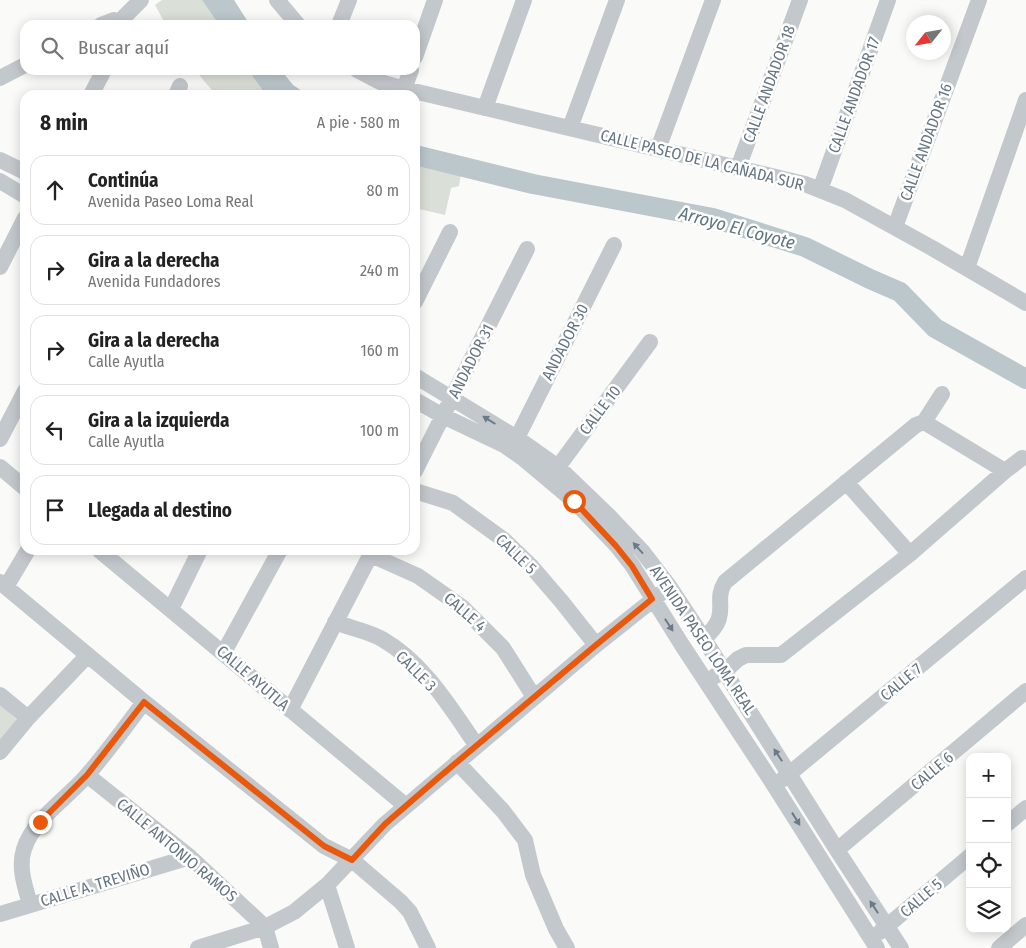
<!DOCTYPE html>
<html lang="es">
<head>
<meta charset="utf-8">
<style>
  :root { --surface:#fff; --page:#f6f6f6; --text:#222; --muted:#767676; --line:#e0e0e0 }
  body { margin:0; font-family:"Fira Sans Condensed",sans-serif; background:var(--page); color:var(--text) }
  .controls { position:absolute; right:15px; bottom:15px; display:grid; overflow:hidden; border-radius:10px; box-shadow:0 2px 12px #0003 }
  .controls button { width:45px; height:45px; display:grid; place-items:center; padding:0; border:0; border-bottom:1px solid var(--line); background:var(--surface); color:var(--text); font:25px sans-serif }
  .compass { position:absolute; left:906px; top:15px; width:45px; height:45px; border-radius:50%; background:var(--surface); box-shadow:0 2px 12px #0003; rotate:239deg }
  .stop { position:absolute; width:15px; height:15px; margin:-11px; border:4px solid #ea580c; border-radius:50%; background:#fff }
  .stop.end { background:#ea580c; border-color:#fff; box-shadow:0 1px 5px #0008 }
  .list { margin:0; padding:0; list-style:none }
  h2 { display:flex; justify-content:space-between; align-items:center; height:65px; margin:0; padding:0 20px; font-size:21px }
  h2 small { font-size:16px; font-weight:400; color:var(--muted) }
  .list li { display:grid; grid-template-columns:32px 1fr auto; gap:15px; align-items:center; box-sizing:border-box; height:70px; margin:0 10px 10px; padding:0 10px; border:1px solid var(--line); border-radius:15px }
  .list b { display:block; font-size:19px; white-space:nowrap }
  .list p { margin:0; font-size:16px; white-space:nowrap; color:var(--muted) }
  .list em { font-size:16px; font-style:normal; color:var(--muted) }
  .icon { flex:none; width:28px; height:28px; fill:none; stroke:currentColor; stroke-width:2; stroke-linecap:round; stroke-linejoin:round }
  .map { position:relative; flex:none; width:1026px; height:948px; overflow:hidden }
  .search { position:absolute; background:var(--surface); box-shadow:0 2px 12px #0003; left:20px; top:20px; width:400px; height:55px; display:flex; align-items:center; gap:12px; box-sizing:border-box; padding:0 18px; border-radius:15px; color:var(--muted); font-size:19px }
  .panel { position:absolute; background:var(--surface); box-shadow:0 2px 12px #0003; left:20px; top:90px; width:400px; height:465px; border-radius:15px }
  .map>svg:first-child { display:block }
</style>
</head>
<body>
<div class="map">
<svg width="1026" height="948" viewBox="0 0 1026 948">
  <rect width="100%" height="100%" fill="#fafaf8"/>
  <path fill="#dadfd7" d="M 162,0 L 202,0 L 219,25 L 166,25 L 155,5 Z
    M 195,70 L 248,70 L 266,95 L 216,95 Z
    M 415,164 L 461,174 L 459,186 L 451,188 L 445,215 L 415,208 Z
    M 0,704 L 17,720 L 0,744 Z"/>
  <path fill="#bbc7cb" d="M 202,0 L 234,0 L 250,25 L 219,25 Z
    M 248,70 L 281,70 L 293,85 L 308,95 L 266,95 Z
    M 415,145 L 468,158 L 464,175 L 415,164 Z"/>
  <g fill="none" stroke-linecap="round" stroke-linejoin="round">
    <path stroke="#bbc7cb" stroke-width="20" d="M 415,155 L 533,184 L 713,218 L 805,247 L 870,279 L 900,292 L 935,328 L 1026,379"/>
    <path stroke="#c3c8cc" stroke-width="16" d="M 277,0 L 298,25
      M 119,22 L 141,0
      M 101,25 L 114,20 L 119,22 L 120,25
      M 339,25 L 349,0
      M 415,57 L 435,0
      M 357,70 L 380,82 L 401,88 L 805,184 L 845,200 L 932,248 L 1026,303
      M 0,78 L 25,65
      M 404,89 L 411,70
      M 91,95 L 104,70
      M 176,95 L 180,86
      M 485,108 L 524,0
      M 570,128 L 617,0
      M 658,149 L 713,0
      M 0,160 L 25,172
      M 738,168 L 800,0
      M 0,181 L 25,196
      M 820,190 L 888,0
      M 895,227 L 979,0
      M 0,267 L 25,218
      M 967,268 L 1026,100
      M 415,302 L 450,232
      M 415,376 L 517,438 L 558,467 L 609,516 L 642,551 L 669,586 L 704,639 L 837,850 L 901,948
      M 415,400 L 443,416 L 504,445 L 524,459 L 574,501 L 617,546 L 632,565 L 682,645 L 774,785 L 877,948
      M 924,422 L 1005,471
      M 517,438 L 614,245
      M 0,439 L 25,391
      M 0,467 L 25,488
      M 415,471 L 527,249
      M 552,475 L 650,342
      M 846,482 L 910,554
      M 415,491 L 453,503 L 504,540 L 531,566 L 562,602 L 596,645
      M 99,550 L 406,806
      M 371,555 L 418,576 L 462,607 L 503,648 L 534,697
      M 0,582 L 144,702 L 324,846 L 352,860 L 401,902 L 410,912 L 428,948
      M 6,587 L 28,550
      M 171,609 L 200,550
      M 335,622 C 350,628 368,631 382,639 C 424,663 450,707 477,746
      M 704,639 C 710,633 717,626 719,618 C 723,604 716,597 725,582 L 916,425 L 924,422 L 942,394
      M 224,652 L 280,550
      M 715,676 L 725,671 L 738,659 L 746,655 L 781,655 L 910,554 L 1005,471 L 1022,458
      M 0,695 L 28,718
      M 290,710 L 373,550
      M 0,752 L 28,718 L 88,655
      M 457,762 L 503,811 L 525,840 L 533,875 L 556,929 L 567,948
      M 87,775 L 190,857 L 265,927 L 271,948
      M 783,779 L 1026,578
      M 1007,824 L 1026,808
      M 837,850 L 1026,691
      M 327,885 L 347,948
      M 30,904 C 25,887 18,867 24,849 C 34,818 68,798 88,774 C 108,751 126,726 144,702
      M 0,914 L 190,857
      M 880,932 L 970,856
      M 198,948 L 265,927 L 294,912 L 327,885 L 385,824 L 596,645 L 660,594
      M 999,948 L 1026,925"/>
  </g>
  <defs><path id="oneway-solid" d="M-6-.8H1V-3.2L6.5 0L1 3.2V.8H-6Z" transform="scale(1.25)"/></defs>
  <g fill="#6a7a87">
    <use href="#oneway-solid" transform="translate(489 420) rotate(-148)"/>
    <use href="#oneway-solid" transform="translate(638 548) rotate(-132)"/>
    <use href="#oneway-solid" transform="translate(669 625) rotate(57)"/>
    <use href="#oneway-solid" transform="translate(778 755) rotate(-123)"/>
    <use href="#oneway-solid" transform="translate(796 819) rotate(58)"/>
    <use href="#oneway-solid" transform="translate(874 907) rotate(-123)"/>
  </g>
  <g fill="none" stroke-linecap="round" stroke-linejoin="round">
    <path stroke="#ea580c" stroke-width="6" d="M 40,822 L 87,775 L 144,702 L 324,846 L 352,860 L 385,824 L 438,778 L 596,645 L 652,599 L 632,566 L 616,546 L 574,501"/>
  </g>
  <g text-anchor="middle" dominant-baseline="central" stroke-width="5" stroke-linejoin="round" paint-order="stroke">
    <g font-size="16" fill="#657683" stroke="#fff">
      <text transform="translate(769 84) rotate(-70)">CALLE ANDADOR 18</text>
      <text transform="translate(854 95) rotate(-70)">CALLE ANDADOR 17</text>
      <text transform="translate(926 142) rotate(-70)">CALLE ANDADOR 16</text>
      <text transform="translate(702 160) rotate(14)">CALLE PASEO DE LA CAÑADA SUR</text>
      <text transform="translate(565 342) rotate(-63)">ANDADOR 30</text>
      <text transform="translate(471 361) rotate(-63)">ANDADOR 31</text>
      <text transform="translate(600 410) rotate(-53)">CALLE 10</text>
      <text transform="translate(516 554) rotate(44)">CALLE 5</text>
      <text transform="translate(465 612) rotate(41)">CALLE 4</text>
      <text transform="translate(703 640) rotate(56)">AVENIDA PASEO LOMA REAL</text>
      <text transform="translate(416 671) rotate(45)">CALLE 3</text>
      <text transform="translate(253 678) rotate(41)">CALLE AYUTLA</text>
      <text transform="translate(901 682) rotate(-40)">CALLE 7</text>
      <text transform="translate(932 771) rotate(-40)">CALLE 6</text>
      <text transform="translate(177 850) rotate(40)">CALLE ANTONIO RAMOS</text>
      <text transform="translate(95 885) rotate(-17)">CALLE A. TREVIÑO</text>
      <text transform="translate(921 898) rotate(-41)">CALLE 5</text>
    </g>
    <g font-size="18" font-style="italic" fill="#60757c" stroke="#fff">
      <text transform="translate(737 228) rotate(15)">Arroyo El Coyote</text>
    </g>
  </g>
</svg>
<div class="controls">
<button>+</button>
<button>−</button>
<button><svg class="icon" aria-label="locate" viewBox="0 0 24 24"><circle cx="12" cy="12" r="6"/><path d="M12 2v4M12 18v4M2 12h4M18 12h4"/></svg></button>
<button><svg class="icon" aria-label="layers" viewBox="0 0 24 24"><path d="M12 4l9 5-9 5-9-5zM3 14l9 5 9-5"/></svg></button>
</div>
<svg class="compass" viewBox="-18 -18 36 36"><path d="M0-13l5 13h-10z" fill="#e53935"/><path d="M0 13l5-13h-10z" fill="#767676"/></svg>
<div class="stop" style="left:574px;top:501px"></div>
<div class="stop end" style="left:40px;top:822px"></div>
<div class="search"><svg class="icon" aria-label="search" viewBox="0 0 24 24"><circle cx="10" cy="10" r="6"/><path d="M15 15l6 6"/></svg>Buscar aquí</div>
<section class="panel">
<h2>8 min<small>A pie · 580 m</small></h2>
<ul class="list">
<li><svg class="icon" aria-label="ahead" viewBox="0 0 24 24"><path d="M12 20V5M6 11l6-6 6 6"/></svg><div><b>Continúa</b><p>Avenida Paseo Loma Real</p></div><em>80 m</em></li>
<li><svg class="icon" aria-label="right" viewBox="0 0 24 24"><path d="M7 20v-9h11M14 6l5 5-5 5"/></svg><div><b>Gira a la derecha</b><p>Avenida Fundadores</p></div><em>240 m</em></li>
<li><svg class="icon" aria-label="right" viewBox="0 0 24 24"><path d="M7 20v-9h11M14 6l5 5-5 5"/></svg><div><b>Gira a la derecha</b><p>Calle Ayutla</p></div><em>160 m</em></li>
<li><svg class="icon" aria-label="left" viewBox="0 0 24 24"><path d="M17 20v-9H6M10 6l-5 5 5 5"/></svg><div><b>Gira a la izquierda</b><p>Calle Ayutla</p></div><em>100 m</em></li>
<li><svg class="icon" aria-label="arrive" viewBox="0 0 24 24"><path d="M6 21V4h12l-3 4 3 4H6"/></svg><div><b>Llegada al destino</b></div></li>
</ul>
</section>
</div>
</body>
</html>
